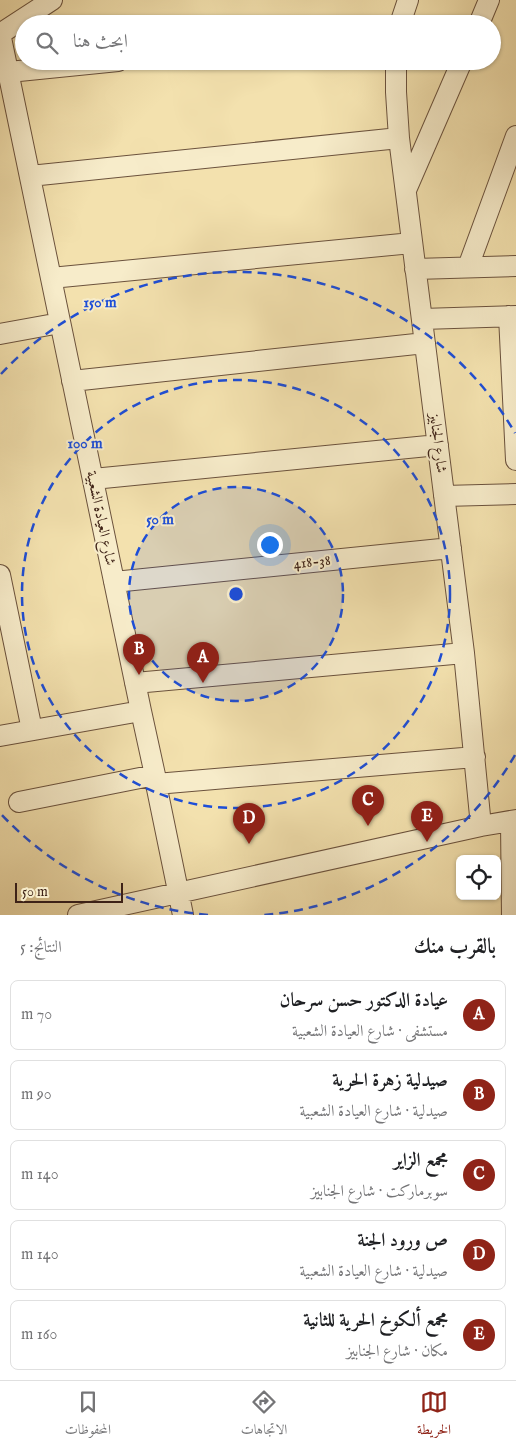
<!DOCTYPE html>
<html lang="ar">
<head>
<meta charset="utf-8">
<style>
  :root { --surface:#fff; --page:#f6f6f6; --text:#202124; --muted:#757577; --line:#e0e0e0; --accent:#8f2418 }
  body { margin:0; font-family:"IM FELL English",Amiri,serif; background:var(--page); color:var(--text); direction:rtl }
  .controls { position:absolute; right:15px; bottom:15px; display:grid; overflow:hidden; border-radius:8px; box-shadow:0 1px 4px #0004 }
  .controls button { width:45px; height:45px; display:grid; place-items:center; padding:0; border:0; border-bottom:1px solid var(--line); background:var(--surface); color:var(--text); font:25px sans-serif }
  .scale { position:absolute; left:15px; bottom:12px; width:108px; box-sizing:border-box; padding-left:5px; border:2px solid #3e2217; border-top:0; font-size:14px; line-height:18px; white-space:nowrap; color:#3e2217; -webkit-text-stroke:4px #f7ecca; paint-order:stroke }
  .you { position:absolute; left:269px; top:544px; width:18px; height:18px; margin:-12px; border:4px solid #fff; border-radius:50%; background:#1a73e8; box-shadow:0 0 0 8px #1a73e833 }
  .badge { display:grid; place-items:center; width:32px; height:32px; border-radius:50%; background:var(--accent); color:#fff; font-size:16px; font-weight:700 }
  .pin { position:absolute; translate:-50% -41px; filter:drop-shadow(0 1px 2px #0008) }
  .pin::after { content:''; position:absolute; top:26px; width:18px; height:15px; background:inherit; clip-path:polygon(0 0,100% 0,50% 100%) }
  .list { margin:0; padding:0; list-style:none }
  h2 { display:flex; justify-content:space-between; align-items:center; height:65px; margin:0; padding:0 20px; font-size:21px }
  h2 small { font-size:16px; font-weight:400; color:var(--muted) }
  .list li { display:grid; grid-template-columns:32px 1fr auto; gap:15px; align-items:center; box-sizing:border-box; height:70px; margin:0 10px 10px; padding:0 10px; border:1px solid var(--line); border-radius:8px }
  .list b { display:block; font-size:19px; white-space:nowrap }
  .list p { margin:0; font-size:16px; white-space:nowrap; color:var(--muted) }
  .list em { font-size:16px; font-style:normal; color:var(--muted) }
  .icon { flex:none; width:28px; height:28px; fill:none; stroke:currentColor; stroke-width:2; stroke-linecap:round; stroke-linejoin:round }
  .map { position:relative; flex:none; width:516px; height:915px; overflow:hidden; direction:ltr }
  .search { position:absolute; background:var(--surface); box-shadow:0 1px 4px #0004; left:15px; right:15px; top:15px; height:55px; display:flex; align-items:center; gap:12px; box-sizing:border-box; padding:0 18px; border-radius:28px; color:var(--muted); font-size:19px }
  .sheet { height:465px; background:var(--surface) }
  nav { display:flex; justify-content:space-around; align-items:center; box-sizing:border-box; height:70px; border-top:1px solid var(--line); background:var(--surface); font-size:14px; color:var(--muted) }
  nav a { display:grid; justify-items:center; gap:2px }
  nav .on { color:var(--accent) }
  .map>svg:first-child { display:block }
</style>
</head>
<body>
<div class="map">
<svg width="516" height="915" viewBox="0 0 516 915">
  <rect width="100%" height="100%" fill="#f3e1ae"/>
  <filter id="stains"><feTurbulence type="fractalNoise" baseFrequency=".004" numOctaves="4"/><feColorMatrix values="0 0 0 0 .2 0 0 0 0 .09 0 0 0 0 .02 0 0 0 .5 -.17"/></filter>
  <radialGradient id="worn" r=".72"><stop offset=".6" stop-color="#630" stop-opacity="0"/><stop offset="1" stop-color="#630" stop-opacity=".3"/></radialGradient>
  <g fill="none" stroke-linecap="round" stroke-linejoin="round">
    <g stroke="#6b523d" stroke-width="22">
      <path id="minor" d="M 400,24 L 408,0
        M 479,24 L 489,0
        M 0,33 L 141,711 L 155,775 L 156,784 L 183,915
        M 0,34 L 52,0
        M 396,61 L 396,92 L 399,138 L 464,653 L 481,826
        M 9,72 L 118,61
        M 30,176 L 399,138
        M 406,190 L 462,61
        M 468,267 L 516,136
        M 415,269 L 516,266
        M 51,278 L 412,243
        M 509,316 L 516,460
        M 422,319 L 516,316
        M 0,334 L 60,323
        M 72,381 L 425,343
        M 93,479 L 438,445
        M 444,496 L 516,494
        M 0,575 L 32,730
        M 114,582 L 451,548
        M 135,683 L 464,653
        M 0,736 L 141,711
        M 156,784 L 475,757
        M 19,802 L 155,775
        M 511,822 L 512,915
        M 78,915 L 481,826 L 516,820"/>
    </g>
    <use href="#minor" stroke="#f7ecca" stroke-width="20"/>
  </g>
  <circle cx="236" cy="594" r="107" fill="#1d4ed8" fill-opacity=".12"/>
  <g fill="none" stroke="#1d4ed8" stroke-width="2.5" stroke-dasharray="9 6">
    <circle cx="236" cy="594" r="107"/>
    <circle cx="236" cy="594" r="214"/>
    <path d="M515 755A322 322 0 0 1 264 915M208 915A322 322 0 0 1 1 814M1 374A322 322 0 0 1 515 433"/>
  </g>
  <g text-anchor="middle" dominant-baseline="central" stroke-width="4" stroke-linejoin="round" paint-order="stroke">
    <g font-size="15" fill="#3e2217" stroke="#f7ecca">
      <text transform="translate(438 443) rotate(83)">شارع الجنابيز</text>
      <text transform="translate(101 518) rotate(78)">شارع العيادة الشعبية</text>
      <text transform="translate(312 562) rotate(-6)">418-38</text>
    </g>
  </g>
  <circle cx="236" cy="594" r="8" fill="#1d4ed8" stroke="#f7ecca" stroke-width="2.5"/>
  <g font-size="15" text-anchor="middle" font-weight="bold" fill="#1d4ed8" stroke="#f7ecca" stroke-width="4" stroke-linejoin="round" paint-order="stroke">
    <text x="100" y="307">150 m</text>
    <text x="85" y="448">100 m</text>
    <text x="160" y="524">50 m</text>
  </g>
  <rect width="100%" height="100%" filter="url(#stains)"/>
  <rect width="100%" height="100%" fill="url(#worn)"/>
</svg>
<div class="controls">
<button><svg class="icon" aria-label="locate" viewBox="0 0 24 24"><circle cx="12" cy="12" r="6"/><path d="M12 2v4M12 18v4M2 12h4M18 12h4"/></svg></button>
</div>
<div class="scale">50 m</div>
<div class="you"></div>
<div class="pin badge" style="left:203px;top:683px">A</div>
<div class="pin badge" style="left:139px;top:675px">B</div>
<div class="pin badge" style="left:368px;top:826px">C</div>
<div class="pin badge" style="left:249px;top:844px">D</div>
<div class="pin badge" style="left:427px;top:842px">E</div>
<div class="search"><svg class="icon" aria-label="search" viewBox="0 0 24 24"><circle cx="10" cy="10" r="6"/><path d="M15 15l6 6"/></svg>ابحث هنا</div>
</div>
<section class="sheet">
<h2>بالقرب منك<small>النتائج: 5</small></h2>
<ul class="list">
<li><span class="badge">A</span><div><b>عيادة الدكتور حسن سرحان</b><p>مستشفى · شارع العيادة الشعبية</p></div><em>70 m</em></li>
<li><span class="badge">B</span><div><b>صيدلية زهرة الحرية</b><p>صيدلية · شارع العيادة الشعبية</p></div><em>90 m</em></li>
<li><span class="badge">C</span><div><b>مجمع الزاير</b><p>سوبرماركت · شارع الجنابيز</p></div><em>140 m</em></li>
<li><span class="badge">D</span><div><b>ص ورود الجنة</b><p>صيدلية · شارع العيادة الشعبية</p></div><em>140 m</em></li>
<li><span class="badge">E</span><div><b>مجمع ألكوخ الحرية للثانية</b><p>مكان · شارع الجنابيز</p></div><em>160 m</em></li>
</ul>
</section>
<nav>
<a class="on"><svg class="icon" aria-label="map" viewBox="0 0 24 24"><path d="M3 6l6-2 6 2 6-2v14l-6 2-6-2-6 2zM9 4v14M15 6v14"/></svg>الخريطة</a>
<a><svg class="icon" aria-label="directions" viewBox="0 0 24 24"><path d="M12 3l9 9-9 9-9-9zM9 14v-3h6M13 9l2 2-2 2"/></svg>الاتجاهات</a>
<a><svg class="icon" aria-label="saved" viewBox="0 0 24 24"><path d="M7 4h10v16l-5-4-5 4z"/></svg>المحفوظات</a>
</nav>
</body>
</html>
